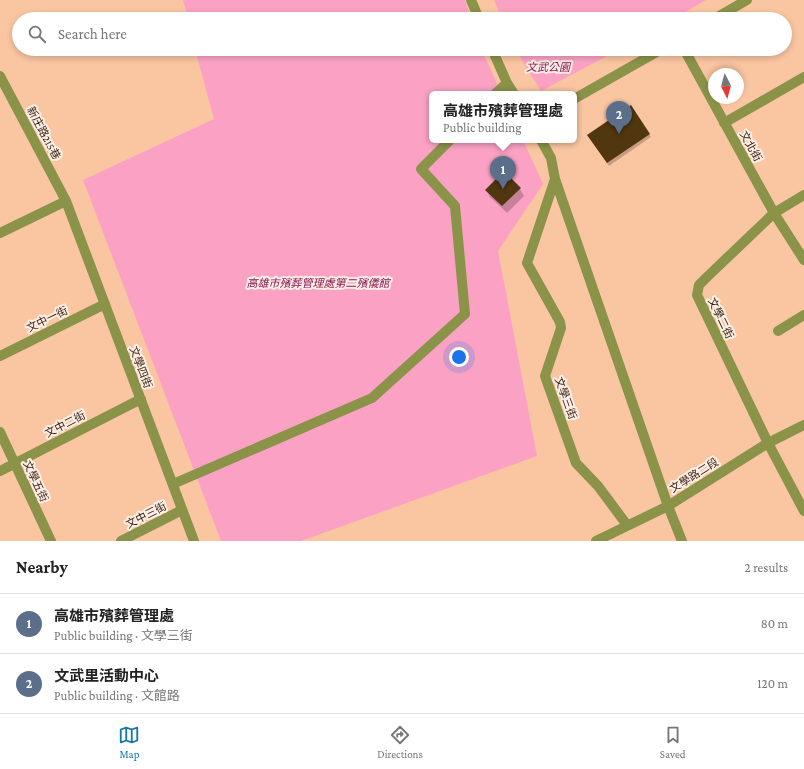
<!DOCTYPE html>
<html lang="en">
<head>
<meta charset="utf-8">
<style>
  :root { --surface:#fff; --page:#f6f6f6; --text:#222; --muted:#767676; --line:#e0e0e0; --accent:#1577a3 }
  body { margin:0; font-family:"Crimson Pro","Noto Sans TC",serif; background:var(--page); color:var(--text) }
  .compass { position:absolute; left:708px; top:68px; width:36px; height:36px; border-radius:50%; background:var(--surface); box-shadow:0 2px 6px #0003; rotate:174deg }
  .you { position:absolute; left:459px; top:357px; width:14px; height:14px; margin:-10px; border:3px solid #fff; border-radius:50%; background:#1a73e8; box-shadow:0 0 0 6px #1a73e833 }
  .badge { display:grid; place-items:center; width:26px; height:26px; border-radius:50%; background:var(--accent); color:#fff; font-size:13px; font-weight:700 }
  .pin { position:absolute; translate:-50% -33px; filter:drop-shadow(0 1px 2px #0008) }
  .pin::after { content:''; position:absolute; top:21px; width:14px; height:12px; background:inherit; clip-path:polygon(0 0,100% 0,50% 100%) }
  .popup { position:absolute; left:429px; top:91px; width:148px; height:52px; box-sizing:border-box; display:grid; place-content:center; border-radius:6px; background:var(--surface); filter:drop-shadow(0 1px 3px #0005); font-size:13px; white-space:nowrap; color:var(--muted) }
  .popup b { font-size:15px; color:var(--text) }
  .popup::after { content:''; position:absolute; left:50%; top:100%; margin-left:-8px; border:8px solid transparent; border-top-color:var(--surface) }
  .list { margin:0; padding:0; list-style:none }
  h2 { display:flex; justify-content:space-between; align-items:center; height:52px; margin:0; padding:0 16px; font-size:17px }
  h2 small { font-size:13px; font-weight:400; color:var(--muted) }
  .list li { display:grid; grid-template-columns:26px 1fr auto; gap:12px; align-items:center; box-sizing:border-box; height:60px; padding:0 16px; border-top:1px solid var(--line) }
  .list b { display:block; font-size:15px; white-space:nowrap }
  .list p { margin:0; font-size:13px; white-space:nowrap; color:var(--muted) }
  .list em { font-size:13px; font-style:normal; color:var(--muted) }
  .icon { flex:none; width:22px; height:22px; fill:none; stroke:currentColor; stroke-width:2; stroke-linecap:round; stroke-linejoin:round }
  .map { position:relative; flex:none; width:804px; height:541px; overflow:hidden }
  .search { position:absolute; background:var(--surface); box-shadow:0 2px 6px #0003; left:12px; right:12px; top:12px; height:44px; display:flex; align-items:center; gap:10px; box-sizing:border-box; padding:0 14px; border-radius:22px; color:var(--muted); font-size:15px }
  .sheet { height:172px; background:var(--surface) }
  nav { display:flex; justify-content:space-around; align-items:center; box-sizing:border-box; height:56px; border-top:1px solid var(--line); background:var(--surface); font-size:11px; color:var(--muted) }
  nav a { display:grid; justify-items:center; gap:2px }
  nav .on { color:var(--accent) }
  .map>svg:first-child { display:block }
</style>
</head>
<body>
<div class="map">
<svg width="804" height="541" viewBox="0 0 804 541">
  <rect width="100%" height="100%" fill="#fac5a1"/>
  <path fill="#fba2c4" d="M 183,0 L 465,0 L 471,19 L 188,19 Z
    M 494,0 L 706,0 L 673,19 L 502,19 Z
    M 195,49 L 481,49 L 502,94 L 432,94 L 432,140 L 523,140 L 543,184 L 498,251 L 537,456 L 301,541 L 221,541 L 83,180 L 214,119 Z
    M 515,49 L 620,49 L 541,91 Z"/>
  <path fill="#0003" d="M 649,134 L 651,137 L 609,166 L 590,138 Z
    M 520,189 L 524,196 L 507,213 L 490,197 L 486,190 Z"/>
  <path fill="#51370f" d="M 631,105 L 650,134 L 607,163 L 587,135 Z
    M 504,171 L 521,188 L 502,206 L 485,190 Z"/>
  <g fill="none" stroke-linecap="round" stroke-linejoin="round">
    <path stroke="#8a9348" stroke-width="10" d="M 471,0 L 479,19
      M 714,19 L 747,0
      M 492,49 L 507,83 L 514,94
      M 684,49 L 774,213 L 804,260
      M 0,76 L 66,201 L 194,541
      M 495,94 L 507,83
      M 574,99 L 662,49
      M 724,123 L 804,77
      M 541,140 L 551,158 L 555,179 L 668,506 L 682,541
      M 555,179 L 527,263 L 560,322 L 561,328 L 545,376 L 576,463 L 598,486 L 627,525
      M 804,195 L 774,213 L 707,277 L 699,285 L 697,295 L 768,443 L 804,511
      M 0,233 L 66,201
      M 778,331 L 804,315
      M 0,356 L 105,304
      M 0,432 L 51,541
      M 0,471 L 141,399
      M 173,484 L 372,398 L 465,314 L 455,206 L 421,169 L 450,140
      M 121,541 L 182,510
      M 596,541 L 668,506 L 768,443 L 804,425"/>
  </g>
  <g text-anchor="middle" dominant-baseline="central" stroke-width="4" stroke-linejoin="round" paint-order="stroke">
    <g font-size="11" font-style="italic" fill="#881852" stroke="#fdefe6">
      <text x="548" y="67">文武公園</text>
      <text x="318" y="283">高雄市殯葬管理處第二殯儀館</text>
    </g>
    <g font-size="11" fill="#361d0b" stroke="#fdefe6">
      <text transform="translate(44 133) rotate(62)">新庄路215巷</text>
      <text transform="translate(751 146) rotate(61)">文北街</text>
      <text transform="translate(721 318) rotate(64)">文學二街</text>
      <text transform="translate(47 319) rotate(-26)">文中一街</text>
      <text transform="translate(141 367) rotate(69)">文學四街</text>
      <text transform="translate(566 398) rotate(70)">文學三街</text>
      <text transform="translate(65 424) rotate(-27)">文中二街</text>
      <text transform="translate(694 475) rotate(-32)">文學路二段</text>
      <text transform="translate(36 481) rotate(65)">文學五街</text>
      <text transform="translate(146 515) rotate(-27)">文中三街</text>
    </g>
  </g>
</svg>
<svg class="compass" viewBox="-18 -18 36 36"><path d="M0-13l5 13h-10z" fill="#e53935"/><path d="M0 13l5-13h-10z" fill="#767676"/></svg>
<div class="you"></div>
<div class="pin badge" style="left:503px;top:189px;background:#5c6f8a">1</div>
<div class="popup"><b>高雄市殯葬管理處</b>Public building</div>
<div class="pin badge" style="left:619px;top:134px;background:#5c6f8a">2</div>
<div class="search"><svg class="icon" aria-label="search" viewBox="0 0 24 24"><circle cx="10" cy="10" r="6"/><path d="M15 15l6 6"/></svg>Search here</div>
</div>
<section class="sheet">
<h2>Nearby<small>2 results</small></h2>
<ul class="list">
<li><span class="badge" style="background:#5c6f8a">1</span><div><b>高雄市殯葬管理處</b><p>Public building · 文學三街</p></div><em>80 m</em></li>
<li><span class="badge" style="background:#5c6f8a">2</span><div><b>文武里活動中心</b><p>Public building · 文館路</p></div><em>120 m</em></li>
</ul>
</section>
<nav>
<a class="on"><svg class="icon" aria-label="map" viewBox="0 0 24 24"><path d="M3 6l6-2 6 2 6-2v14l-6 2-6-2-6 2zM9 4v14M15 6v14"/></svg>Map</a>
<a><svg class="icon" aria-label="directions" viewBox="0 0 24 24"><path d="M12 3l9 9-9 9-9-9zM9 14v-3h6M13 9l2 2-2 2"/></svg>Directions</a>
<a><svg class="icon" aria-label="saved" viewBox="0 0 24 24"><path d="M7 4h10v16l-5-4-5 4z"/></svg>Saved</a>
</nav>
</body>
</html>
